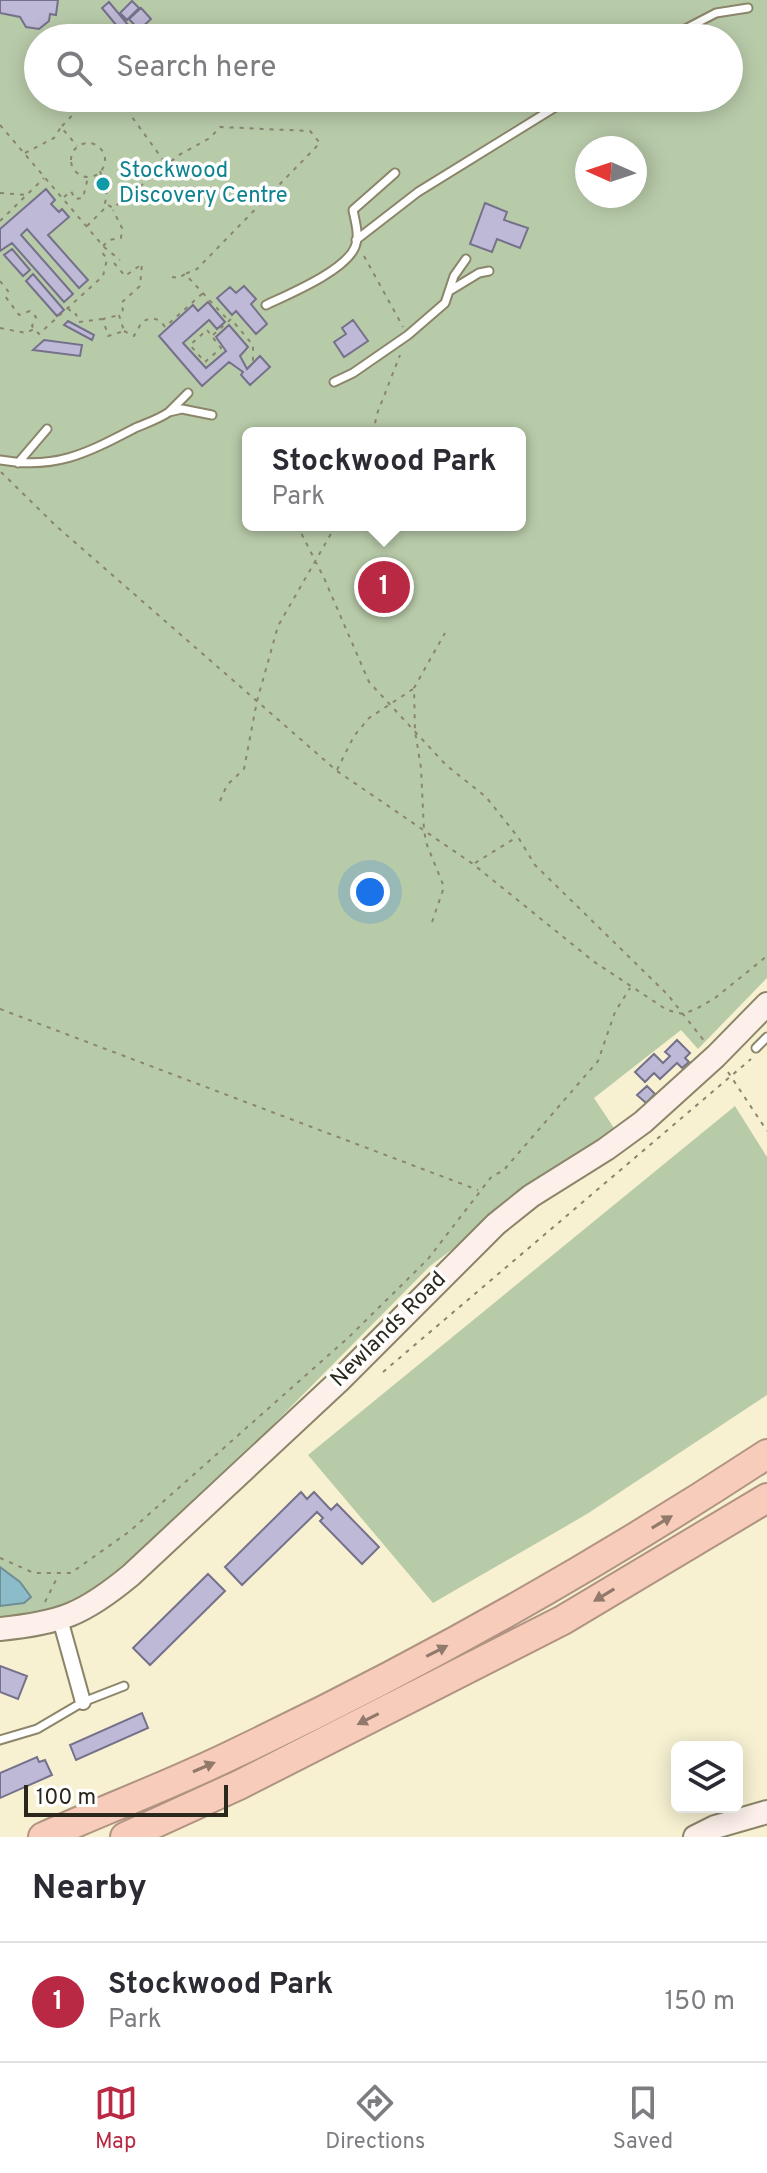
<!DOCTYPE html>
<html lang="en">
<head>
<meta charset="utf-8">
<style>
  :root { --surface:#fff; --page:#f2f2f3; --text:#2b2b33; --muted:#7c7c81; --line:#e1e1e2; --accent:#ba2944 }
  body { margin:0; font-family:Overpass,sans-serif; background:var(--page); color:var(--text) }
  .controls { position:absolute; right:24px; bottom:24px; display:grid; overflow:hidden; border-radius:12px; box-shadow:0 4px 20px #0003 }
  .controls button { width:72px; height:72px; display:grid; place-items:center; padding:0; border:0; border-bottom:2px solid var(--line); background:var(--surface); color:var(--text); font:40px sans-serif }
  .compass { position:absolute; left:575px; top:136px; width:72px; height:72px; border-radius:50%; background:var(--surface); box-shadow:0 4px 20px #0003; rotate:273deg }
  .scale { position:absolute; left:24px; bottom:20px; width:204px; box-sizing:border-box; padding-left:8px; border:4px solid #2a281c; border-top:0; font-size:22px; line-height:28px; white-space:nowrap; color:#2a281c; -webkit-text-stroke:6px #fff; paint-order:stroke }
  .you { position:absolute; left:370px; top:892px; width:28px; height:28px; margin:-20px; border:6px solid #fff; border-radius:50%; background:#1a73e8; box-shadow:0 0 0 12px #1a73e833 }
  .badge { display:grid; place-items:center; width:52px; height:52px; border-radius:50%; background:var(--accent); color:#fff; font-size:26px; font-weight:700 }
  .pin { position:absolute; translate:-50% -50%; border:4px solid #fff; box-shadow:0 2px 8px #0006 }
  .popup { position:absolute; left:242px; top:427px; width:284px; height:104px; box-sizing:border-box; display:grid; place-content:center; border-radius:12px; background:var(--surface); filter:drop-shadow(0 2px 6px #0005); font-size:26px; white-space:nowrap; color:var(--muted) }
  .popup b { font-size:30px; color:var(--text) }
  .popup::after { content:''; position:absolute; left:50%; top:100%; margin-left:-16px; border:16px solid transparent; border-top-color:var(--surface) }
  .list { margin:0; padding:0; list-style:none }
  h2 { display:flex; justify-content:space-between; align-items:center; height:104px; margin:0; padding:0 32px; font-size:34px }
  h2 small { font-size:26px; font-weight:400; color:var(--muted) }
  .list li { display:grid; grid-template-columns:52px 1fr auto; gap:24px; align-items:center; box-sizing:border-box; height:120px; padding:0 32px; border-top:2px solid var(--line) }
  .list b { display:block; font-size:30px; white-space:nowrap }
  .list p { margin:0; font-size:26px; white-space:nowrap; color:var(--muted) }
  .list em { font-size:26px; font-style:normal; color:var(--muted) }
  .icon { flex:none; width:44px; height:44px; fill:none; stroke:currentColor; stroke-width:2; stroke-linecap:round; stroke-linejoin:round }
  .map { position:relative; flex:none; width:767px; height:1837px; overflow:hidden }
  .search { position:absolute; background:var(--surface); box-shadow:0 4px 20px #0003; left:24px; right:24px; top:24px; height:88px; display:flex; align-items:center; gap:20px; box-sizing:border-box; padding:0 28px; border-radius:44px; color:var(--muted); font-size:30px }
  .sheet { height:224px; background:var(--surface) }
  nav { display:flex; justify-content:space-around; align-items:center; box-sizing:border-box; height:112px; border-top:2px solid var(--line); background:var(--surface); font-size:22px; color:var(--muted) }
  nav a { display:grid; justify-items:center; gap:4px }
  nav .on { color:var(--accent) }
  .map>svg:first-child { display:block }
</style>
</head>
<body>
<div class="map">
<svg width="767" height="1837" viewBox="0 0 767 1837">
  <rect width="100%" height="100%" fill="#f7f1d2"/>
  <path fill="#b8cba9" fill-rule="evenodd" d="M 0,0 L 767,0 L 767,978 L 698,1049 L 681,1030 L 594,1098 L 614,1128 L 430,1266 L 184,1515 L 64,1613 L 0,1619 ZM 38,38 L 729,38 L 729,98 L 38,98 ZM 587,148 L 635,148 L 635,196 L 587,196 ZM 248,433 L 520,433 L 520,525 L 248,525 Z
    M 735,1106 L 767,1157 L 767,1395 L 587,1514 L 433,1603 L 308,1455 Z"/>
  <path fill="#8cbbc9" stroke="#6f8f95" stroke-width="2" d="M 0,1567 L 20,1582 L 31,1597 L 24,1603 L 0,1606 Z"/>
  <path fill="#beb9d6" stroke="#75718b" stroke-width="2" d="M 0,0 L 58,0 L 56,15 L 50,14 L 49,21 L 39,29 L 26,27 L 20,17 L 0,13 Z
    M 132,1 L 139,8 L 127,20 L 120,13 Z
    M 109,2 L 139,38 L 127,38 L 102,8 Z
    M 141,8 L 151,19 L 139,30 L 129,19 Z
    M 46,189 L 55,200 L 51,204 L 59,212 L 62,209 L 69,217 L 48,235 L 88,280 L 79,288 L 27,229 L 21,235 L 73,294 L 64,302 L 12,243 L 0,251 L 0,229 Z
    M 485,203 L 507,212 L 504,220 L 528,228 L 520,248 L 497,239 L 492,252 L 470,244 Z
    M 12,249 L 30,270 L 23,276 L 4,255 Z
    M 33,274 L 64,310 L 57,316 L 26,281 Z
    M 244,286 L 256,299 L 251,304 L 267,324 L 256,334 L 236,311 L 232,315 L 217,298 L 230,287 L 236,293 Z
    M 208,302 L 225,322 L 217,329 L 209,320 L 183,343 L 206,368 L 226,351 L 216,337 L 229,325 L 248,347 L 240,356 L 247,369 L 260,356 L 270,367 L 250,385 L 241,375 L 243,372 L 229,362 L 202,386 L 159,336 L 193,305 L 198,311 Z
    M 353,320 L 368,341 L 344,357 L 334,342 L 346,334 L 342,328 Z
    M 68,321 L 94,335 L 92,340 L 64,325 Z
    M 44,340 L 82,345 L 80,356 L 33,350 Z
    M 677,1040 L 690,1053 L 685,1058 L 689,1062 L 682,1068 L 677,1063 L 660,1079 L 654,1073 L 645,1082 L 635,1072 L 654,1054 L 663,1063 L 670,1056 L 665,1052 Z
    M 647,1086 L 655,1094 L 646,1103 L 637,1095 Z
    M 301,1492 L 307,1499 L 314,1492 L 331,1510 L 337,1504 L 379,1547 L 362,1564 L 320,1521 L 323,1518 L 317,1512 L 242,1585 L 225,1567 Z
    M 208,1574 L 225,1591 L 150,1665 L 133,1648 Z
    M 0,1666 L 27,1676 L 18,1699 L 0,1692 Z
    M 142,1713 L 148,1728 L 76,1760 L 70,1745 Z
    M 37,1757 L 39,1762 L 45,1760 L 52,1775 L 0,1798 L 0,1773 Z"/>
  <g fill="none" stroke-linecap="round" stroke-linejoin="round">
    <g stroke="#8b856a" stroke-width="11">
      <path id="lane" d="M 668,38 L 716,13 L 748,8
        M 356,240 L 418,192 L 570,98
        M 451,290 L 479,273 L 489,271
        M 266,305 C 289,294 345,271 355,247 C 360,236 355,221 353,210 L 395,173
        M 334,382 L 353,373 L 408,335 L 445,303 L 454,276 L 466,259
        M 170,411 L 188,393
        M 0,460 C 56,470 87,453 135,428 C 147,423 159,419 169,412 L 182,409 L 212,415
        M 18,463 L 47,429
        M 756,1048 L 767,1037
        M 0,1740 L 37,1729 L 83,1702 L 124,1686"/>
    </g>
    <g stroke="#8b856a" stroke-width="18">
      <path id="street" d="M 60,1619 L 83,1702"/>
    </g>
    <g stroke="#8b856a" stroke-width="26">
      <path id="secondary" d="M 0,1629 C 61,1623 84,1614 131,1575 L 339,1381 L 496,1224 L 531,1196 L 606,1149 L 643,1122 L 716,1056 L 767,1004
        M 695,1837 L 715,1827 L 767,1812"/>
    </g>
    <g stroke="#b09383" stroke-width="32">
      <path id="highway" d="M 43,1837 C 108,1808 175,1783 238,1752 C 421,1665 598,1565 767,1454
        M 125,1837 L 239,1785 L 563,1620 L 767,1498"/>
    </g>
    <path stroke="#898570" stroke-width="2" stroke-dasharray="4 6" stroke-linecap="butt" d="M 130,98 L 132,117 L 166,164
      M 0,125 L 104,247 L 120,260
      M 62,126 L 89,98
      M71 160a17 17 0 1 1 34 0a17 17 0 1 1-34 0Z
      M 25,153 L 54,138 L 61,127 L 77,146
      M 100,171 L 107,195 L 104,207
      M 0,193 L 27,195
      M 64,197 L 71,191 L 75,199 L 83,198 L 88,177
      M 0,221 L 44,178
      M 87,226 L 108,205 L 113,208 L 179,155 L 210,138 L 220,127 L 310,131 L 320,143 L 197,269 L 185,274
      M 103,246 L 109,240 L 121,238 L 122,228 L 113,210
      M 364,256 L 403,327
      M 114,263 L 125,276 L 142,264 L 140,286 L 121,303 L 123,310 L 119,315
      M 172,277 L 179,278 L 185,274 L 229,321
      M 0,281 L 8,291 L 5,296 L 19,315 L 30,311 L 36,317 L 32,326 L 39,334 L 103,276 L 107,259 L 101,251
      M 68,308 L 74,315 L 76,314 L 79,322 L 102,319
      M 119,315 L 124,331 L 108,336 L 103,319 Z
      M 0,328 L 26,333 L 34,329
      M 207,330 L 221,348 L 205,362 L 190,345 Z
      M 124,331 L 134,336 L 142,322 C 152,316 159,318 165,327 L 203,293
      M 213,335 L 231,319 L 253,345 L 253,363
      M 373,433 L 377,414 L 400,355
      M 1,472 L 55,525 L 337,771 L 473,864 L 593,961 L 667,1010 L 683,1014 L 696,1009 L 715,998 L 767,956
      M 297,525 L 324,578 L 369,682 L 446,765 L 486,797 L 518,837 L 535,865 L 668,995 L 705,1042
      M 337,770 L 354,736 L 369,718 L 413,689
      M 220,801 L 227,785 L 244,769 L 257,701 L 278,626 L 336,525
      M 475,863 L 517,837
      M 432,922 L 444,887 L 427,845 L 424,831 L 421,768 L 415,731 L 414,688 L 445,633
      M 0,1009 L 478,1190
      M 728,1072 L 767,1131
      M 383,1372 L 751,1059
      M 0,1558 L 34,1573 L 71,1573 L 130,1531 L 349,1337 L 428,1259 L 492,1176 L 503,1171 L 598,1061 L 615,1012 L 630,988
      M 45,1602 L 58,1576"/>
    <use href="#lane" stroke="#fff" stroke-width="7"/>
    <use href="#street" stroke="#fff" stroke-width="14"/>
    <use href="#secondary" stroke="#fdf0ea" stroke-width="22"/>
    <use href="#highway" stroke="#f8ccba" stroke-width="28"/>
  </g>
  <defs><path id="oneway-solid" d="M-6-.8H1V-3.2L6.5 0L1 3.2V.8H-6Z" transform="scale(2)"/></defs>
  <g fill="#917a6b">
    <use href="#oneway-solid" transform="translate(662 1522) rotate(-31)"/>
    <use href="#oneway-solid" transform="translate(604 1595) rotate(149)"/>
    <use href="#oneway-solid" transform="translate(437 1651) rotate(-27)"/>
    <use href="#oneway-solid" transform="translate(368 1719) rotate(153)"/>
    <use href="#oneway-solid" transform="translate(204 1767) rotate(-23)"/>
  </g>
  <circle fill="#0f9aa8" stroke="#fff" stroke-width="3" cx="103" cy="184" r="8"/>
  <g text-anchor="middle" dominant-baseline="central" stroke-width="7" stroke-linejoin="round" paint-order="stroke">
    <g font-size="22" fill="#0d838f" stroke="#fff" text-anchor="start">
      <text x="119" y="171">Stockwood<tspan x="119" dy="25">Discovery Centre</tspan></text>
    </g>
    <g font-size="22" fill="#2a281c" stroke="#fff">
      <text transform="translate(389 1330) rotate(-45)">Newlands Road</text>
    </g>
  </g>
</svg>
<div class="controls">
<button><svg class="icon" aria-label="layers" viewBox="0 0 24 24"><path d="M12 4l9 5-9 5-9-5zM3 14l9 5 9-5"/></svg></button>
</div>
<svg class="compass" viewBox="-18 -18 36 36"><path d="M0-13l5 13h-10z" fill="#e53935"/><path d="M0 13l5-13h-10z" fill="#7c7c81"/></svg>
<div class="scale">100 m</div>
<div class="you"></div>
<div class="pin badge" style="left:384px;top:587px">1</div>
<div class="popup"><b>Stockwood Park</b>Park</div>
<div class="search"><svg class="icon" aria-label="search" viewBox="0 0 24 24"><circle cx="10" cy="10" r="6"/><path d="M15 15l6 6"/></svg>Search here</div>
</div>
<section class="sheet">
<h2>Nearby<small></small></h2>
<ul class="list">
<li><span class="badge">1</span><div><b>Stockwood Park</b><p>Park</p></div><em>150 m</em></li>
</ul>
</section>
<nav>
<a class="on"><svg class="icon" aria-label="map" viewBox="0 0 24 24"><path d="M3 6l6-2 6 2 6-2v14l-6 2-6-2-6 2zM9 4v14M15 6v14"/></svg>Map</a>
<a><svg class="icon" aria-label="directions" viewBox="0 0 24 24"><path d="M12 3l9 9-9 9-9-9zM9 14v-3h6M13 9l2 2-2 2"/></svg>Directions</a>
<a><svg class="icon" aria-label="saved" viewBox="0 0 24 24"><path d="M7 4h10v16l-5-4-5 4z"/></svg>Saved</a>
</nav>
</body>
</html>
